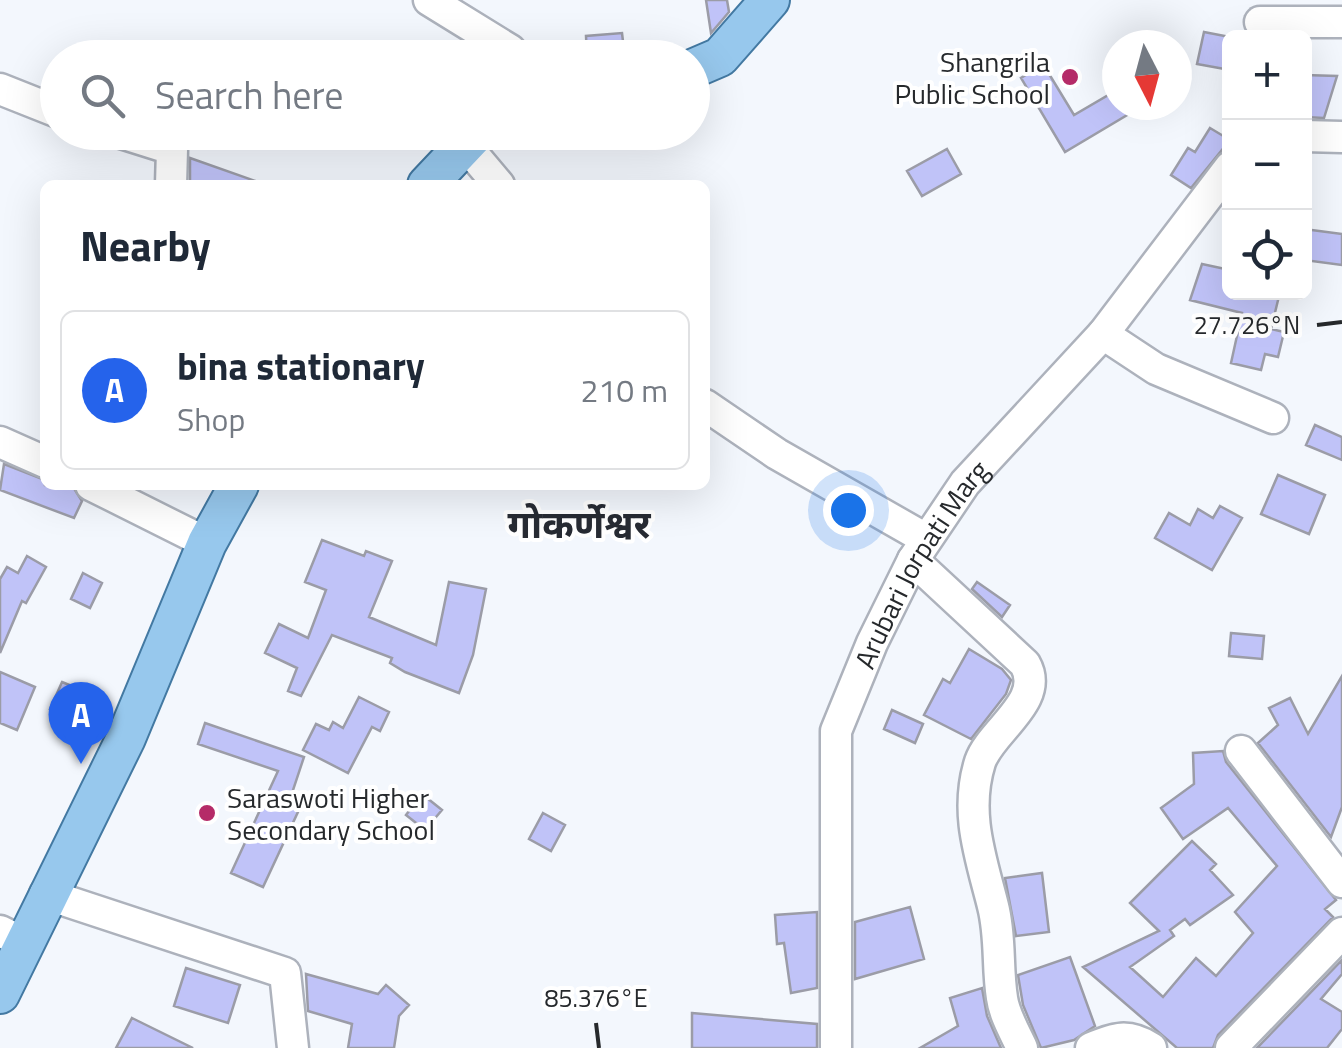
<!DOCTYPE html>
<html lang="en">
<head>
<meta charset="utf-8">
<style>
  :root { --surface:#fff; --page:#f6f6f7; --text:#1f2937; --muted:#747a83; --line:#e0e1e3; --accent:#2563eb }
  body { margin:0; font-family:"Titillium Web","Noto Sans Devanagari",sans-serif; background:var(--page); color:var(--text) }
  .controls { position:absolute; right:30px; top:30px; display:grid; overflow:hidden; border-radius:15px; box-shadow:0 10px 40px #0002 }
  .controls button { width:90px; height:90px; display:grid; place-items:center; padding:0; border:0; border-bottom:2px solid var(--line); background:var(--surface); color:var(--text); font:50px sans-serif }
  .compass { position:absolute; left:1102px; top:30px; width:90px; height:90px; border-radius:50%; background:var(--surface); box-shadow:0 10px 40px #0002; rotate:174deg }
  .you { position:absolute; left:848px; top:510px; width:35px; height:35px; margin:-25px; border:8px solid #fff; border-radius:50%; background:#1a73e8; box-shadow:0 0 0 15px #1a73e833 }
  .badge { display:grid; place-items:center; width:65px; height:65px; border-radius:50%; background:var(--accent); color:#fff; font-size:32px; font-weight:700 }
  .pin { position:absolute; translate:-50% -82px; filter:drop-shadow(0 2px 5px #0008) }
  .pin::after { content:''; position:absolute; top:52px; width:35px; height:30px; background:inherit; clip-path:polygon(0 0,100% 0,50% 100%) }
  .list { margin:0; padding:0; list-style:none }
  h2 { display:flex; justify-content:space-between; align-items:center; height:130px; margin:0; padding:0 40px; font-size:42px }
  h2 small { font-size:32px; font-weight:400; color:var(--muted) }
  .list li { display:grid; grid-template-columns:65px 1fr auto; gap:30px; align-items:center; box-sizing:border-box; height:160px; margin:0 20px 20px; padding:0 20px; border:2px solid var(--line); border-radius:15px }
  .list b { display:block; font-size:38px; white-space:nowrap }
  .list p { margin:0; font-size:32px; white-space:nowrap; color:var(--muted) }
  .list em { font-size:32px; font-style:normal; color:var(--muted) }
  .icon { flex:none; width:55px; height:55px; fill:none; stroke:currentColor; stroke-width:2; stroke-linecap:round; stroke-linejoin:round }
  .map { position:relative; flex:none; width:1342px; height:1048px; overflow:hidden }
  .search { position:absolute; background:var(--surface); box-shadow:0 10px 40px #0002; left:40px; top:40px; width:670px; height:110px; display:flex; align-items:center; gap:25px; box-sizing:border-box; padding:0 35px; border-radius:55px; color:var(--muted); font-size:38px }
  .panel { position:absolute; background:var(--surface); box-shadow:0 10px 40px #0002; left:40px; top:180px; width:670px; height:310px; border-radius:15px }
  .map>svg:first-child { display:block }
</style>
</head>
<body>
<div class="map">
<svg width="1342" height="1048" viewBox="0 0 1342 1048">
  <rect width="100%" height="100%" fill="#f3f7fd"/>
  <path fill="#c0c3f8" stroke="#9b9ca7" stroke-width="2.5" d="M 706,0 L 727,0 L 729,12 L 711,33 Z
    M 1204,32 L 1230,37 L 1230,70 L 1197,64 Z
    M 622,33 L 625,58 L 587,58 L 586,36 Z
    M 1043,64 L 1074,115 L 1117,90 L 1117,105 L 1144,105 L 1065,152 L 1021,78 Z
    M 1304,75 L 1337,76 L 1324,118 L 1304,117 Z
    M 1210,128 L 1230,140 L 1191,188 L 1171,175 L 1188,148 L 1195,152 Z
    M 947,149 L 961,174 L 922,196 L 907,171 Z
    M 190,158 L 258,182 L 258,185 L 190,185 Z
    M 1304,229 L 1342,234 L 1342,265 L 1304,260 Z
    M 1202,264 L 1230,270 L 1230,292 L 1280,292 L 1271,329 L 1284,332 L 1278,357 L 1265,354 L 1261,370 L 1231,363 L 1242,313 L 1190,300 Z
    M 1315,425 L 1342,437 L 1342,460 L 1306,445 Z
    M 4,464 L 45,480 L 45,485 L 72,485 L 82,501 L 74,518 L 0,490 Z
    M 1278,475 L 1325,495 L 1309,534 L 1261,514 Z
    M 1220,506 L 1242,518 L 1212,570 L 1155,538 L 1169,513 L 1190,525 L 1198,509 L 1213,518 Z
    M 322,540 L 364,556 L 366,551 L 392,561 L 369,617 L 436,645 L 449,582 L 486,589 L 473,655 L 459,693 L 405,672 L 390,663 L 392,658 L 332,635 L 301,696 L 288,691 L 297,668 L 265,653 L 279,624 L 308,638 L 326,590 L 305,582 Z
    M 27,556 L 46,567 L 26,603 L 22,601 L 0,653 L 0,579 L 7,567 L 18,573 Z
    M 83,573 L 102,583 L 90,608 L 71,599 Z
    M 977,582 L 1010,605 L 1002,617 L 972,589 Z
    M 1231,633 L 1264,636 L 1262,659 L 1229,656 Z
    M 969,649 L 1002,669 L 1011,680 L 1006,694 L 971,739 L 924,715 L 943,679 L 950,683 Z
    M 0,672 L 35,687 L 17,730 L 0,723 Z
    M 1342,676 L 1342,807 L 1331,837 L 1258,743 L 1278,725 L 1269,708 L 1290,698 L 1308,734 Z
    M 62,682 L 106,700 L 96,725 L 50,709 Z
    M 359,697 L 389,712 L 380,731 L 372,727 L 348,773 L 303,750 L 316,724 L 329,730 L 333,722 L 343,728 Z
    M 892,710 L 923,724 L 915,743 L 884,729 Z
    M 205,723 L 304,757 L 292,793 L 304,799 L 263,887 L 231,873 L 278,771 L 198,744 Z
    M 1223,751 L 1226,762 L 1336,900 L 1325,909 L 1333,917 L 1218,1035 L 1213,1048 L 1177,1048 L 1083,967 L 1159,931 L 1130,903 L 1192,841 L 1216,864 L 1210,870 L 1233,895 L 1190,925 L 1185,919 L 1170,930 L 1174,936 L 1130,967 L 1163,997 L 1196,958 L 1216,976 L 1253,933 L 1235,912 L 1277,866 L 1228,808 L 1183,839 L 1161,808 L 1194,784 L 1193,753 Z
    M 422,794 L 442,810 L 425,830 L 406,815 Z
    M 543,813 L 565,825 L 551,851 L 529,839 Z
    M 1042,873 L 1049,932 L 1016,936 L 1005,878 Z
    M 910,907 L 924,959 L 855,979 L 855,922 Z
    M 817,912 L 817,988 L 791,993 L 784,943 L 777,944 L 775,915 Z
    M 1070,957 L 1095,1026 L 1074,1040 L 1041,1048 L 1023,1005 L 1018,975 Z
    M 1342,960 L 1342,974 L 1321,999 L 1342,1012 L 1342,1029 L 1327,1048 L 1257,1048 Z
    M 186,968 L 240,985 L 228,1023 L 174,1006 Z
    M 306,974 L 378,994 L 386,985 L 409,1005 L 399,1016 L 394,1048 L 348,1048 L 352,1024 L 308,1011 Z
    M 982,988 L 987,1016 L 1001,1048 L 920,1048 L 958,1026 L 950,998 Z
    M 692,1013 L 817,1024 L 817,1048 L 692,1048 Z
    M 132,1018 L 193,1048 L 116,1048 Z"/>
  <g fill="none" stroke-linecap="round" stroke-linejoin="round">
    <g stroke="#adb2bc" stroke-width="35">
      <g id="minor">
        <path d="M 429,0 L 510,50 L 512,58"/>
        <path d="M 1260,22 L 1342,22"/>
        <path d="M 0,89 L 58,112"/>
        <path d="M 118,132 L 172,149 L 171,185"/>
        <path d="M 1304,136 L 1342,137"/>
        <path d="M 467,147 L 499,185"/>
        <path d="M 1103,334 L 1156,369 L 1273,418"/>
        <path d="M 705,405 L 777,454 L 926,539"/>
        <path d="M 0,442 L 45,462"/>
        <path d="M 91,485 L 207,543"/>
        <path d="M 913,560 L 1025,664 C 1046,701 991,730 980,762 C 964,813 981,858 993,906 C 1001,937 997,967 1002,998 C 1004,1014 1015,1033 1022,1048"/>
        <path d="M 1241,751 L 1342,882"/>
        <path d="M 45,894 L 285,973 L 293,1048"/>
        <path d="M 0,931 L 24,943"/>
        <path id="s1" d="M 836,1048 L 836,731 L 872,643 L 913,560 L 965,483 L 1103,334 L 1230,167"/>
        <path d="M 1091,1048 C 1115,1038 1128,1033 1151,1048"/>
        <path d="M 1231,1048 L 1342,933"/>
      </g>
    </g>
    <g stroke="#4379a2" stroke-width="42">
      <path id="major" d="M 692,69 L 720,57 L 770,0
        M 427,185 L 477,132
        M 0,994 L 126,738 L 207,543 L 239,485"/>
    </g>
    <use href="#minor" stroke="#fff" stroke-width="30"/>
    <use href="#major" stroke="#97c8ed" stroke-width="38"/>
  </g>
  <path fill="none" stroke="#26292c" stroke-width="4" d="M 1317,325 L 1342,322M 596,1023 L 599,1048"/>
  <g fill="#b52b68" stroke="#fff" stroke-width="4">
    <circle cx="1070" cy="77" r="10"/>
    <circle cx="207" cy="813" r="10"/>
  </g>
  <g text-anchor="middle" dominant-baseline="central" stroke-width="8" stroke-linejoin="round" paint-order="stroke">
    <g font-size="28" fill="#26292c" stroke="#fff" text-anchor="end">
      <text x="1050" y="61">Shangrila<tspan x="1050" dy="32">Public School</tspan></text>
      <text x="227" y="797" text-anchor="start">Saraswoti Higher<tspan x="227" dy="32">Secondary School</tspan></text>
    </g>
    <g font-size="28" fill="#26292c" stroke="#fff">
      <text stroke="none"><textPath href="#s1" startOffset="505">Arubari Jorpati Marg</textPath></text>
    </g>
    <g font-size="38" font-weight="bold" fill="#272b33" stroke="#fff">
      <text x="579" y="524">गोकर्णेश्वर</text>
    </g>
  </g>
  <g font-size="25" text-anchor="middle" fill="#26292c" stroke="#fff" stroke-width="8" stroke-linejoin="round" paint-order="stroke">
    <text x="1247" y="334">27.726°N</text>
    <text x="596" y="1007">85.376°E</text>
  </g>
</svg>
<div class="controls">
<button>+</button>
<button>−</button>
<button><svg class="icon" aria-label="locate" viewBox="0 0 24 24"><circle cx="12" cy="12" r="6"/><path d="M12 2v4M12 18v4M2 12h4M18 12h4"/></svg></button>
</div>
<svg class="compass" viewBox="-18 -18 36 36"><path d="M0-13l5 13h-10z" fill="#e53935"/><path d="M0 13l5-13h-10z" fill="#747a83"/></svg>
<div class="you"></div>
<div class="pin badge" style="left:81px;top:764px">A</div>
<div class="search"><svg class="icon" aria-label="search" viewBox="0 0 24 24"><circle cx="10" cy="10" r="6"/><path d="M15 15l6 6"/></svg>Search here</div>
<section class="panel">
<h2>Nearby<small></small></h2>
<ul class="list">
<li><span class="badge">A</span><div><b>bina stationary</b><p>Shop</p></div><em>210 m</em></li>
</ul>
</section>
</div>
</body>
</html>
